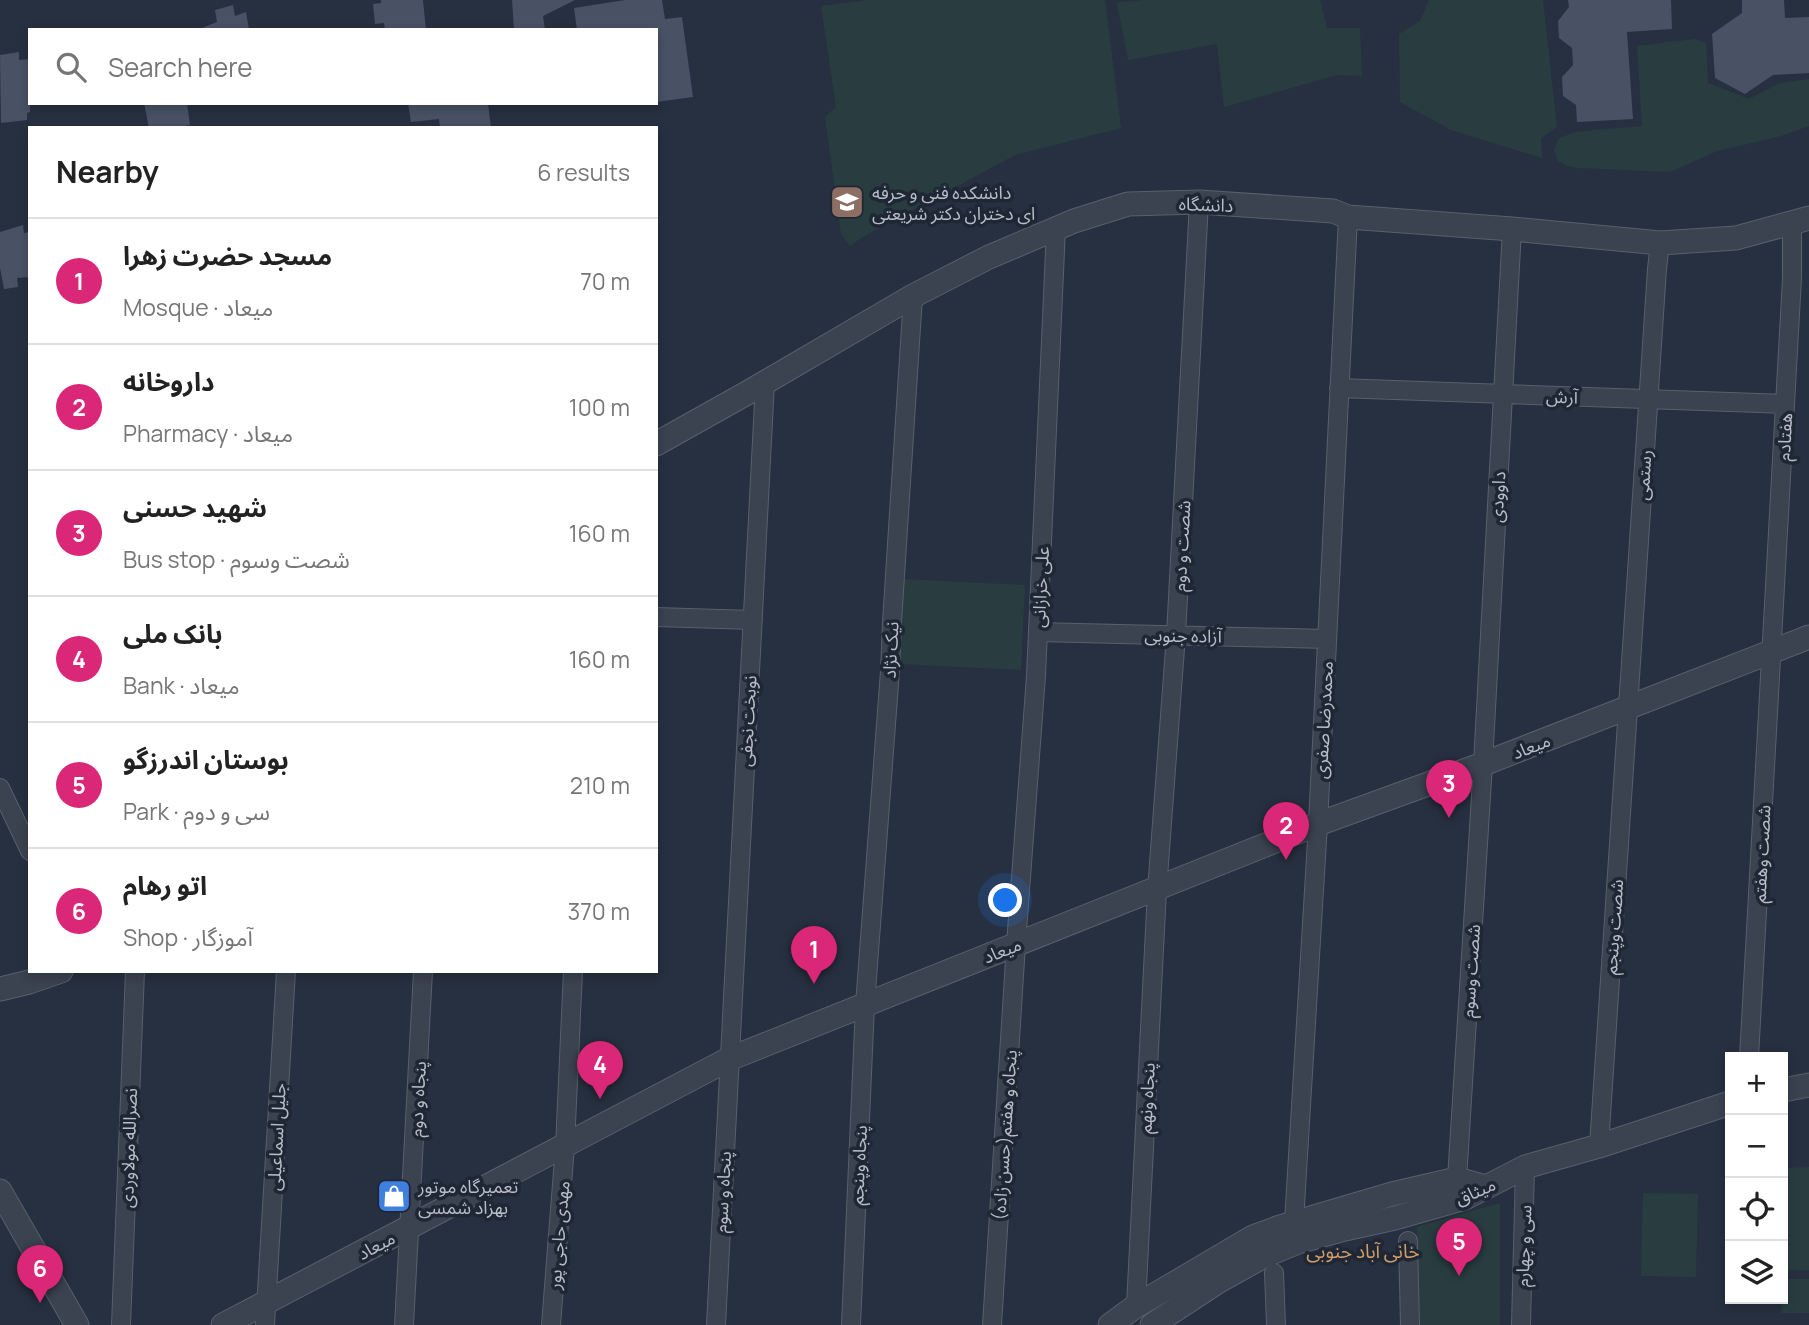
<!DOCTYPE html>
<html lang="en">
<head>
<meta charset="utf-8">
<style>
  :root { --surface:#fff; --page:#f2f2f2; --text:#222; --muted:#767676; --line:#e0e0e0; --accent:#db2777 }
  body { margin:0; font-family:Manrope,"Noto Sans Arabic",sans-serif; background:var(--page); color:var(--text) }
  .controls { position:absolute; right:21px; bottom:21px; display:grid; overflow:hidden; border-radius:0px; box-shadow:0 4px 10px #0003 }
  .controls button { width:63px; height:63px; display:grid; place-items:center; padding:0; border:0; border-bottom:2px solid var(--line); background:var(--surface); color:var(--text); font:35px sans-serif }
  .you { position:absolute; left:1006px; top:901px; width:24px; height:24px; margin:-18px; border:5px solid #fff; border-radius:50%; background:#1a73e8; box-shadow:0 0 0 10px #1a73e833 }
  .badge { display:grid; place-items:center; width:46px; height:46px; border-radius:50%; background:var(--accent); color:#fff; font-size:23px; font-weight:700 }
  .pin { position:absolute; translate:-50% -58px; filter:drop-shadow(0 2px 4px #0008) }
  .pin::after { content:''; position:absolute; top:37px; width:24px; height:21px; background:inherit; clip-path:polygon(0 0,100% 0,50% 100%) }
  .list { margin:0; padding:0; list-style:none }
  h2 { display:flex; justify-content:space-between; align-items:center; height:91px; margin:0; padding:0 28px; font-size:30px }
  h2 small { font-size:23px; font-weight:400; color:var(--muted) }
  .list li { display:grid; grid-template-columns:46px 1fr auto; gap:21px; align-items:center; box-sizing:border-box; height:126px; padding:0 28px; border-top:2px solid var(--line) }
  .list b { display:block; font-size:26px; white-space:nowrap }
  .list p { margin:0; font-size:23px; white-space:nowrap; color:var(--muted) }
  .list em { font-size:23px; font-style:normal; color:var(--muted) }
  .icon { flex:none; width:38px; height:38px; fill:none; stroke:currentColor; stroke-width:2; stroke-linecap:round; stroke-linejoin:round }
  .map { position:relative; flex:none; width:1809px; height:1325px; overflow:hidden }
  .search { position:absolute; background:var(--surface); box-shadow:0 4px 10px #0003; left:28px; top:28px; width:630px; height:77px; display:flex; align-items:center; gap:18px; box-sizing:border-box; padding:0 24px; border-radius:0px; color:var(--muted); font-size:26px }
  .panel { position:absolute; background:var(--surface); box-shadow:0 4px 10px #0003; left:28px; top:126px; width:630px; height:847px; border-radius:0px }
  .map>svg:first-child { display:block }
</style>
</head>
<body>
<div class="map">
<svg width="1809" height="1325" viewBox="0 0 1809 1325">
  <rect width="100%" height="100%" fill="#273040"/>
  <path fill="#293d41" d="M 867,0 L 1105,0 L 1121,128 L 1015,155 L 861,238 L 850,246 L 841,234 L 825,117 L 836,107 L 821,6 Z
    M 1143,0 L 1320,0 L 1327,28 L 1360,28 L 1362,76 L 1337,75 L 1224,107 L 1217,44 L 1128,60 L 1117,3 Z
    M 1429,0 L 1543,0 L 1557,127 L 1541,138 L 1542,158 L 1451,130 L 1400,102 L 1399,34 L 1420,21 Z
    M 1695,39 L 1706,43 L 1708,83 L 1749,99 L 1780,83 L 1809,79 L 1809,126 L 1781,136 L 1717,151 L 1670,172 L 1577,168 L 1567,166 L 1558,161 L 1554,150 L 1559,138 L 1576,132 L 1642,126 L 1637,46 Z
    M 902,579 L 1025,585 L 1021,670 L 899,664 Z
    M 1809,1167 L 1809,1270 L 1788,1270 L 1787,1168 Z
    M 1643,1193 L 1698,1194 L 1696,1277 L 1641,1276 Z
    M 1500,1203 L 1500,1325 L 1420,1325 L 1417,1227 Z
    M 1783,1279 L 1809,1279 L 1809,1313 L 1781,1313 Z"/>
  <path fill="#485264" d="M 381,0 L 423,0 L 426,30 L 385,30 L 384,23 L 375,24 L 373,4 L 381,3 Z
    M 512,0 L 575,0 L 543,16 L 545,30 L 514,30 Z
    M 625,0 L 662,0 L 665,19 L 682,17 L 693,97 L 656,102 L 656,30 L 577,30 L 574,8 Z
    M 1568,0 L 1671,0 L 1672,29 L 1627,32 L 1633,119 L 1577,122 L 1576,105 L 1563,96 L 1562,77 L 1573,65 L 1572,48 L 1559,38 L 1558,21 L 1569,7 Z
    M 1742,0 L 1784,0 L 1785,18 L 1809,17 L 1809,73 L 1773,75 L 1745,94 L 1715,78 L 1712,34 L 1742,13 Z
    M 233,5 L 235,16 L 246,12 L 249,30 L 203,30 L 202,28 L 217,22 L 215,10 Z
    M 19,52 L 19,60 L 30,59 L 30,112 L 27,113 L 27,120 L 1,123 L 0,55 Z
    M 144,103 L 187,103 L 190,125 L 175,128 L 149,128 Z
    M 408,103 L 488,103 L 491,128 L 440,128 L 439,119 L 411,122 Z
    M 23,225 L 24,233 L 30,232 L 30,277 L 17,278 L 18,287 L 4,289 L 0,268 L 0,232 Z"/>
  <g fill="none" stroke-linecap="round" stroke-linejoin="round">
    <g stroke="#58606d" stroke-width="20">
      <path id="minor" d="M 1339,388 L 1785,404
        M 656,617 L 753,620
        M 1038,632 L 1327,639
        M 0,788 L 30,851
        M 1749,1057 L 1792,278 L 1792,224
        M 1599,1146 L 1657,269 L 1660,243
        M 1457,1179 L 1483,764 L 1512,229
        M 1294,1222 L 1318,824 L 1348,217
        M 1408,1241 L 1410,1325
        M 1274,1273 L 1276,1325
        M 1136,1306 L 1157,890 L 1176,635 L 1199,202
        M 121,1325 L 135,971
        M 265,1325 L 286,971
        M 404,1325 L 423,971
        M 551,1325 L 565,1146 L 573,971
        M 716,1325 L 765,383
        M 851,1325 L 865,1005 L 890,671 L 892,622 L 913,296
        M 992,1325 L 1016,944 L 1036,676 L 1056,228
        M 1521,1325 L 1525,1167"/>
    </g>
    <g stroke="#58606d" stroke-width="25">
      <path id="tertiary" d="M 656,444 L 747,393 L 913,296 L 989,257 L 1074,221 L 1128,204 L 1199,202 L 1333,211 L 1348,217 L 1512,229 L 1660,243 L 1736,238 L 1809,218
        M 0,989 L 29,982 L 61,971
        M 1783,1090 L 1809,1085
        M 0,1191 L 77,1325
        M 223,1325 L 729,1059 L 1318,824 L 1483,764 L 1809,637
        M 1110,1325 L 1136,1306 L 1253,1237 L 1280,1227 L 1392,1194 L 1457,1179 L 1486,1187
        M 1152,1325 L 1219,1281 L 1264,1256 L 1298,1242 L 1345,1229 L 1395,1218 L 1465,1198 L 1525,1167 L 1599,1146 L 1730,1103"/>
    </g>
    <use href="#minor" stroke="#3b4250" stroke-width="18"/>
    <use href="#tertiary" stroke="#3b4250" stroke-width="23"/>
  </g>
  <defs>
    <g id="university-square" transform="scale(1.75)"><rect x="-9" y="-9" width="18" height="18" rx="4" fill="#8d6e63" stroke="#1f2735"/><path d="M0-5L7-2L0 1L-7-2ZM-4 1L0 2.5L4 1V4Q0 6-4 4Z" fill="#fff"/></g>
    <g id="shop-square" transform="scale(1.75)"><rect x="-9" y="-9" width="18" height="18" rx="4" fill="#3f7fe0" stroke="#1f2735"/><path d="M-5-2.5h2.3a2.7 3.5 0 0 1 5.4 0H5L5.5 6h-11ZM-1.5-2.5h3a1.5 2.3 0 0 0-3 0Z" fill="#fff"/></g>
  </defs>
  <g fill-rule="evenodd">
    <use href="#university-square" x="847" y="202"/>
    <use href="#shop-square" x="394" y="1196"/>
  </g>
  <g text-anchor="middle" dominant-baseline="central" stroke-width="7" stroke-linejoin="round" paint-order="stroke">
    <g font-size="18" fill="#b7bdca" stroke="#1f2735" text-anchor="start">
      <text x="872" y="192">دانشکده فنی و حرفه<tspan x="872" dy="21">ای دختران دکتر شریعتی</tspan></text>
      <text x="418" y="1186">تعمیرگاه موتور<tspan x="418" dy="21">بهزاد شمسی</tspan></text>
    </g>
    <g font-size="18" fill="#b7bdca" stroke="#1f2735">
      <text transform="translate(1206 204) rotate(2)">دانشگاه</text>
      <text transform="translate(1562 396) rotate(2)">آرش</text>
      <text transform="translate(1784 437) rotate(-87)">هفتادم</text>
      <text transform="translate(1643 475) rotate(-86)">رستمی</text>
      <text transform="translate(1497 497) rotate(-87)">داوودی</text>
      <text transform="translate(1181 546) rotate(-87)">شصت و دوم</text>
      <text transform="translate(1040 587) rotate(-87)">علی خرازانی</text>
      <text transform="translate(1183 635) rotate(1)">آزاده جنوبی</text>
      <text transform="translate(890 650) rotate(-87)">نیک نژاد</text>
      <text transform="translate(1323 720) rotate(-87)">محمدرضا صفری</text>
      <text transform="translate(747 721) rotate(-87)">نوبخت نجفی</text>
      <text transform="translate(1531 746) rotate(-21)">میعاد</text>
      <text transform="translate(1761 854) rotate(-87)">شصت وهفتم</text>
      <text transform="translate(1613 927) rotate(-86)">شصت وپنجم</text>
      <text transform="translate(1002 950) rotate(-22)">میعاد</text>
      <text transform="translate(1470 971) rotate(-86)">شصت وسوم</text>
      <text transform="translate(1146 1098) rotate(-87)">پنجاه ونهم</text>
      <text transform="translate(417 1099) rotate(-87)">پنجاه و دوم</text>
      <text transform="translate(1004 1135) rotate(-86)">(حسن زاده)پنجاه و هفتم</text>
      <text transform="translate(276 1137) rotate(-87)">جلیل اسماعیلی</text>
      <text transform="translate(128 1148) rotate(-88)">نصرالله مولاوردی</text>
      <text transform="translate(858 1165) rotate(-87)">پنجاه وپنجم</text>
      <text transform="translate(1475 1191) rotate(-24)">میثاق</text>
      <text transform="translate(722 1192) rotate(-87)">پنجاه و سوم</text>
      <text transform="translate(558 1235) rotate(-85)">مهدی حاجی پور</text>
      <text transform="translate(376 1245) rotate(-28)">میعاد</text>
      <text transform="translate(1523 1246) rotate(-88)">سی و چهارم</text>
    </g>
    <g font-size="19" fill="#d29e6a" stroke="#1f2735">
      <text x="1363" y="1251">خانی آباد جنوبی</text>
    </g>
  </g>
</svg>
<div class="controls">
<button>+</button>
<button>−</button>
<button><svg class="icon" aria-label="locate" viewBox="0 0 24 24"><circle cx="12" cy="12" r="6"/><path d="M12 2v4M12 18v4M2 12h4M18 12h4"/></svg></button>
<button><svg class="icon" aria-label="layers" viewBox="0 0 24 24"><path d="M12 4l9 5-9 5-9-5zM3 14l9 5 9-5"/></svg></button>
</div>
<div class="you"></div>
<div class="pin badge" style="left:814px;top:984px">1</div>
<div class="pin badge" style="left:1286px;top:860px">2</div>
<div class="pin badge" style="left:1449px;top:818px">3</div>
<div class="pin badge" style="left:600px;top:1099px">4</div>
<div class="pin badge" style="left:1459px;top:1276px">5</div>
<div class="pin badge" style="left:40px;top:1303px">6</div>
<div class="search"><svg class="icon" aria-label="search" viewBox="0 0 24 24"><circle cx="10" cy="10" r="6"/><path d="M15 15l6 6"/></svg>Search here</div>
<section class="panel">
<h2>Nearby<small>6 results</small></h2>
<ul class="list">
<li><span class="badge">1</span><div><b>مسجد حضرت زهرا</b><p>Mosque · میعاد</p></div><em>70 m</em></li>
<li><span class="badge">2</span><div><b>داروخانه</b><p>Pharmacy · میعاد</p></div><em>100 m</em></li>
<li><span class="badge">3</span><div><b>شهید حسنی</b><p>Bus stop · شصت وسوم</p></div><em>160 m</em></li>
<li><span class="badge">4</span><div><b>بانک ملی</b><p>Bank · میعاد</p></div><em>160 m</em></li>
<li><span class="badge">5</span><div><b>بوستان اندرزگو</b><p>Park · سی و دوم</p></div><em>210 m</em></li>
<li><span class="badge">6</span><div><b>اتو رهام</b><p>Shop · آموزگار</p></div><em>370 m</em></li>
</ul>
</section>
</div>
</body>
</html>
